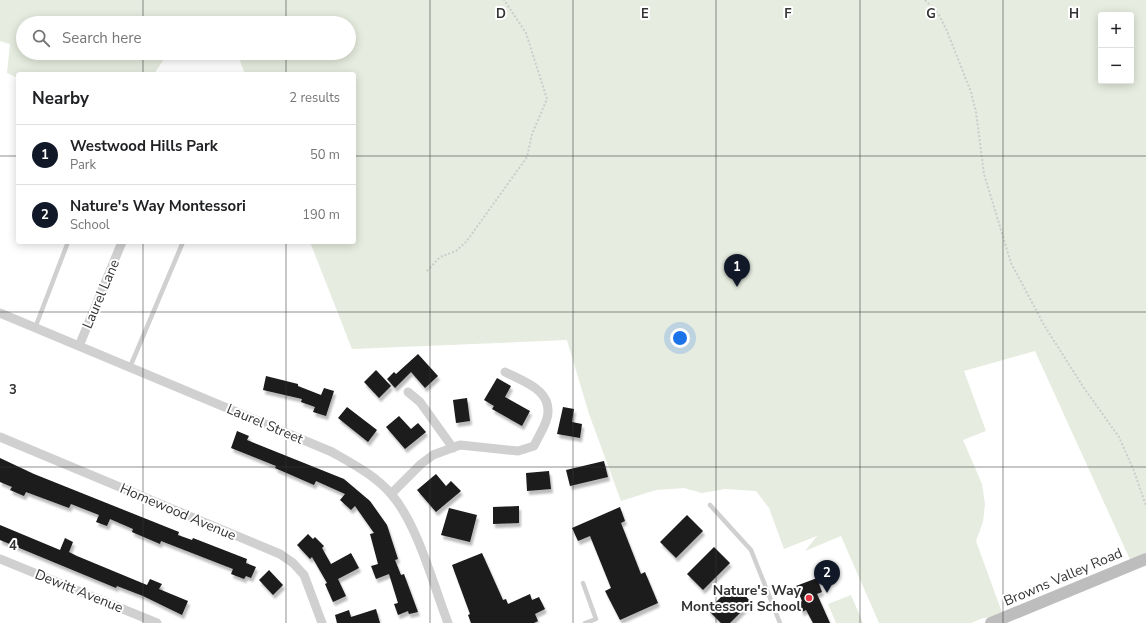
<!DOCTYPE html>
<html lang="en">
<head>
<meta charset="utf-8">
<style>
  :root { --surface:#fff; --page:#f2f2f2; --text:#202124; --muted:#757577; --line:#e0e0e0; --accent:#111827 }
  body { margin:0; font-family:"Nunito Sans",sans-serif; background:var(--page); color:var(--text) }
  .controls { position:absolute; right:12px; top:12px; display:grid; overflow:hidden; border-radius:4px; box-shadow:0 2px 10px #0003 }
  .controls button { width:36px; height:36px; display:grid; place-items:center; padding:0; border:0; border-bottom:1px solid var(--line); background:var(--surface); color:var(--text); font:20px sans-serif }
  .you { position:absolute; left:680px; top:338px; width:14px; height:14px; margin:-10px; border:3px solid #fff; border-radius:50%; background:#1a73e8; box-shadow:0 0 0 6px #1a73e833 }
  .badge { display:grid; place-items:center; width:26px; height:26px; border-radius:50%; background:var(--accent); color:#fff; font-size:13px; font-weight:700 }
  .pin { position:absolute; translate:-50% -33px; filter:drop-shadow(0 1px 2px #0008) }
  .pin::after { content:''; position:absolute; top:21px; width:14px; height:12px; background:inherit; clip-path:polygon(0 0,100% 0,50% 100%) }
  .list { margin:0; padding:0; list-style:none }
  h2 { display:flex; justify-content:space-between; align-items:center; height:52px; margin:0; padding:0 16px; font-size:17px }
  h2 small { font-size:13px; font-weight:400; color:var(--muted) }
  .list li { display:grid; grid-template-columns:26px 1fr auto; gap:12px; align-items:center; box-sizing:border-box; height:60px; padding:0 16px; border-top:1px solid var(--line) }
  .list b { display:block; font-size:15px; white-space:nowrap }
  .list p { margin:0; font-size:13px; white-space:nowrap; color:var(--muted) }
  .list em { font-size:13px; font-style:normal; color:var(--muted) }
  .icon { flex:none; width:22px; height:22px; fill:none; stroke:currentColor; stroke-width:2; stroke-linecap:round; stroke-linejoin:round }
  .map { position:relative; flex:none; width:1146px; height:623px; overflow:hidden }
  .search { position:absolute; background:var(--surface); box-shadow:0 2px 10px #0003; left:16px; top:16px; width:340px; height:44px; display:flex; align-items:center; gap:10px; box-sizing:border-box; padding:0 14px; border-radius:22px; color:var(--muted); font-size:15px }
  .panel { position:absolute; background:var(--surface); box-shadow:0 2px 10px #0003; left:16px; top:72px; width:340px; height:172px; border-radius:4px }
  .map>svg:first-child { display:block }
</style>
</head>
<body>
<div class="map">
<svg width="1146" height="623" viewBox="0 0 1146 623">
  <defs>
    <filter id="shadow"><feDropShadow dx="2" dy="4" stdDeviation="1" flood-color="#0004"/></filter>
  </defs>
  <rect width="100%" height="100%" fill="#fff"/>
  <path fill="#e6ecdf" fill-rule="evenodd" d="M 0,0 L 1146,0 L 1146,559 L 1132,564 L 1035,351 L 964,371 L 986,431 L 963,440 L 982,484 L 985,504 L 983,522 L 976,541 L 1004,618 L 983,618 L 971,623 L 879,623 L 841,536 L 805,551 L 817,536 L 784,549 L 769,508 L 756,491 L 725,489 L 702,493 L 684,488 L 656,490 L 621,501 L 589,414 L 567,340 L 352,349 L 310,242 L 354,242 L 354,74 L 245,74 L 237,53 L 349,53 L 349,23 L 225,23 L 223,19 L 213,23 L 23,23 L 23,53 L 168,53 L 154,74 L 18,74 L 18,78 L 7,73 L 10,44 L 0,41 ZM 1101,15 L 1131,15 L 1131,81 L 1101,81 Z
    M 851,595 L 863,623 L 836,623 L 828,604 Z"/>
  <path fill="#1a1a1a" filter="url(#shadow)" d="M 418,354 L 438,376 L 425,388 L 411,372 L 395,388 L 387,379 L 394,372 L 396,374 Z
    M 376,370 L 391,386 L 379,398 L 364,382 Z
    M 266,376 L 298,384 L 298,386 L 321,395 L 324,388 L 334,391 L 326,416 L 313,412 L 315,407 L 301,402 L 302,399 L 263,390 Z
    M 497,378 L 511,386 L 505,397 L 530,411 L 522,426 L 492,409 L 494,406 L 484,400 Z
    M 467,398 L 470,421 L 456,423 L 453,400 Z
    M 347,407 L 377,430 L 368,442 L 338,418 Z
    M 563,407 L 574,409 L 572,422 L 582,424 L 580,438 L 557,434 Z
    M 399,416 L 411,429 L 418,423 L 426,432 L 405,449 L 386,427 Z
    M 237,431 L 249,436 L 247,440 L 344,479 L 370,501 L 387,525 L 398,559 L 395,560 L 401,575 L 404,574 L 418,612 L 409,614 L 408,611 L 398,615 L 394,604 L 398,603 L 389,574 L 376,579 L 371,566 L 378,564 L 370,534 L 374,533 L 355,506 L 351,510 L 340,500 L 345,494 L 316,481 L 314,485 L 275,468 L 276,466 L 231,448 Z
    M 0,458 L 34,474 L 179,532 L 178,535 L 192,540 L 193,538 L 247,559 L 246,563 L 256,567 L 251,578 L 246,576 L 244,579 L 231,574 L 233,569 L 161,541 L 160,544 L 132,532 L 133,529 L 110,519 L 107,526 L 96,522 L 99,515 L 71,504 L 69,508 L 26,492 L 24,496 L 10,490 L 12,487 L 0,482 Z
    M 604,461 L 608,477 L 570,486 L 566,470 Z
    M 549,471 L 551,489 L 527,491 L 526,473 Z
    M 436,474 L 446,486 L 451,481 L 461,491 L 436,512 L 417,490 Z
    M 519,506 L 519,523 L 493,524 L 493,507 Z
    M 620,507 L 625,521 L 621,523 L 641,574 L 645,572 L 658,603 L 620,620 L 605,591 L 611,588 L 590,536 L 578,541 L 572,528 Z
    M 449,508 L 477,515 L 470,542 L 441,535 Z
    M 687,515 L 703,531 L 676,558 L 660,542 Z
    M 0,525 L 60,550 L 65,538 L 73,542 L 69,552 L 77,556 L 147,585 L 150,579 L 162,584 L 159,589 L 188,601 L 182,615 L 143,596 L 117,586 L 116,588 L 0,540 Z
    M 308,534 L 313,539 L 315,537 L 324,546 L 322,548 L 331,564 L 351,553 L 359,568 L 338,579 L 346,596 L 333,602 L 325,584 L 327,583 L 312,557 L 310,559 L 297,545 Z
    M 714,547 L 730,563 L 703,590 L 687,574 Z
    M 482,553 L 503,600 L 506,599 L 508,604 L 530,594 L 532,600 L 539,597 L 545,609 L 535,614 L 538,621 L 534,623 L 471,623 L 468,615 L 470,614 L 452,565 Z
    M 269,570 L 283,585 L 273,595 L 259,580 Z
    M 817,578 L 822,592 L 817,594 L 830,623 L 813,623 L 806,610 L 802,612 L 798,603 L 802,601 L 796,586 Z
    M 734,584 L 751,602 L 730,623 L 721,623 L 708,610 Z
    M 376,609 L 380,623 L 337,623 L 335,615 L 349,610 L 351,617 Z"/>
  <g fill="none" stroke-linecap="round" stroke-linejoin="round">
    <path stroke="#cdcdcd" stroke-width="2" stroke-dasharray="2 2" stroke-linecap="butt" d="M 925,0 L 939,15 L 947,31 L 971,92 L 976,112 L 984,174 L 1011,263 L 1044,325 L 1084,388 L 1119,437 L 1134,471 L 1146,506
      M 427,271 L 440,257 L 456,251 L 466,242 L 527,157 L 532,134 L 547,99 L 526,33 L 504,0"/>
    <path stroke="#d0d0d0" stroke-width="4.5" d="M 35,328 L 68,242
      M 130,367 L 183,242
      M 710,505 L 751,550 L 780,623
      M 583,583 L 596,619 L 585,623"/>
    <path stroke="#d0d0d0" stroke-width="9" d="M 0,313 L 332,452 C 353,464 376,476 392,495 C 418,526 433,584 448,623
      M 79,346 L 122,242
      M 408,392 L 420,402 L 453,448
      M 0,437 L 280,554 L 293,563 L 304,575 L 322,623
      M 391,494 L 421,464 L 433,455 L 460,445 L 518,451 L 534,446 C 538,437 545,427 547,418 C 554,391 525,382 505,372
      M 0,559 L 157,623"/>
    <path stroke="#bdbdbd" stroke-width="12" d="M 991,623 L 1146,559"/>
  </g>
  <path fill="none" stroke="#333" stroke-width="1" stroke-opacity="0.55" d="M 143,0 L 143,23M 286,0 L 286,23M 430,0 L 430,623M 573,0 L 573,623M 716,0 L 716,623M 860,0 L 860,623M 1003,0 L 1003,623M 143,53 L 143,74M 286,53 L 286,74M 0,156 L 18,156M 354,156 L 1146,156M 143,242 L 143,623M 286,242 L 286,623M 0,312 L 1146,312M 0,467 L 1146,467"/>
  <circle fill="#e63946" stroke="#fff" stroke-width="1.5" cx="809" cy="598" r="4"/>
  <g text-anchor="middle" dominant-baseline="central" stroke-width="4" stroke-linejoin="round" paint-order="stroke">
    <g font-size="14" fill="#333" stroke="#fff">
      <text transform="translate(101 294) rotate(-67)">Laurel Lane</text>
      <text transform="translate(265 424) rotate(23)">Laurel Street</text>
      <text transform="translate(178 512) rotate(23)">Homewood Avenue</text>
      <text transform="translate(1063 577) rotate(-23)">Browns Valley Road</text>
      <text transform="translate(79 591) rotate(22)">Dewitt Avenue</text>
    </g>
    <g font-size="14" font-weight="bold" fill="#333" stroke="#fff" text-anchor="end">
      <text x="801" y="590">Nature's Way<tspan x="801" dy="16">Montessori School</tspan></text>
    </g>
  </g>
  <g font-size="13" text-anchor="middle" font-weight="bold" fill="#333" stroke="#fff" stroke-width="4" stroke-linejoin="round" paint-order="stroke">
    <text x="501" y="18">D</text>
    <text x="645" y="18">E</text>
    <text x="788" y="18">F</text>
    <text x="931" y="18">G</text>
    <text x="1074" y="18">H</text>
    <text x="13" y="394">3</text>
    <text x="13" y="550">4</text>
  </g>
</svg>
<div class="controls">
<button>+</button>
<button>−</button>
</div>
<div class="you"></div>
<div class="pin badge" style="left:737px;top:287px">1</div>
<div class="pin badge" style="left:827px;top:593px">2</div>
<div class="search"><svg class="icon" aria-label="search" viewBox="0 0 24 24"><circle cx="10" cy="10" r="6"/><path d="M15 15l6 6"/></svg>Search here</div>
<section class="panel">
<h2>Nearby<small>2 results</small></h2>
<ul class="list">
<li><span class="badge">1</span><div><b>Westwood Hills Park</b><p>Park</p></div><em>50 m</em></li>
<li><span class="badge">2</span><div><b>Nature's Way Montessori</b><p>School</p></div><em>190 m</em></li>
</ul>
</section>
</div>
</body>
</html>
